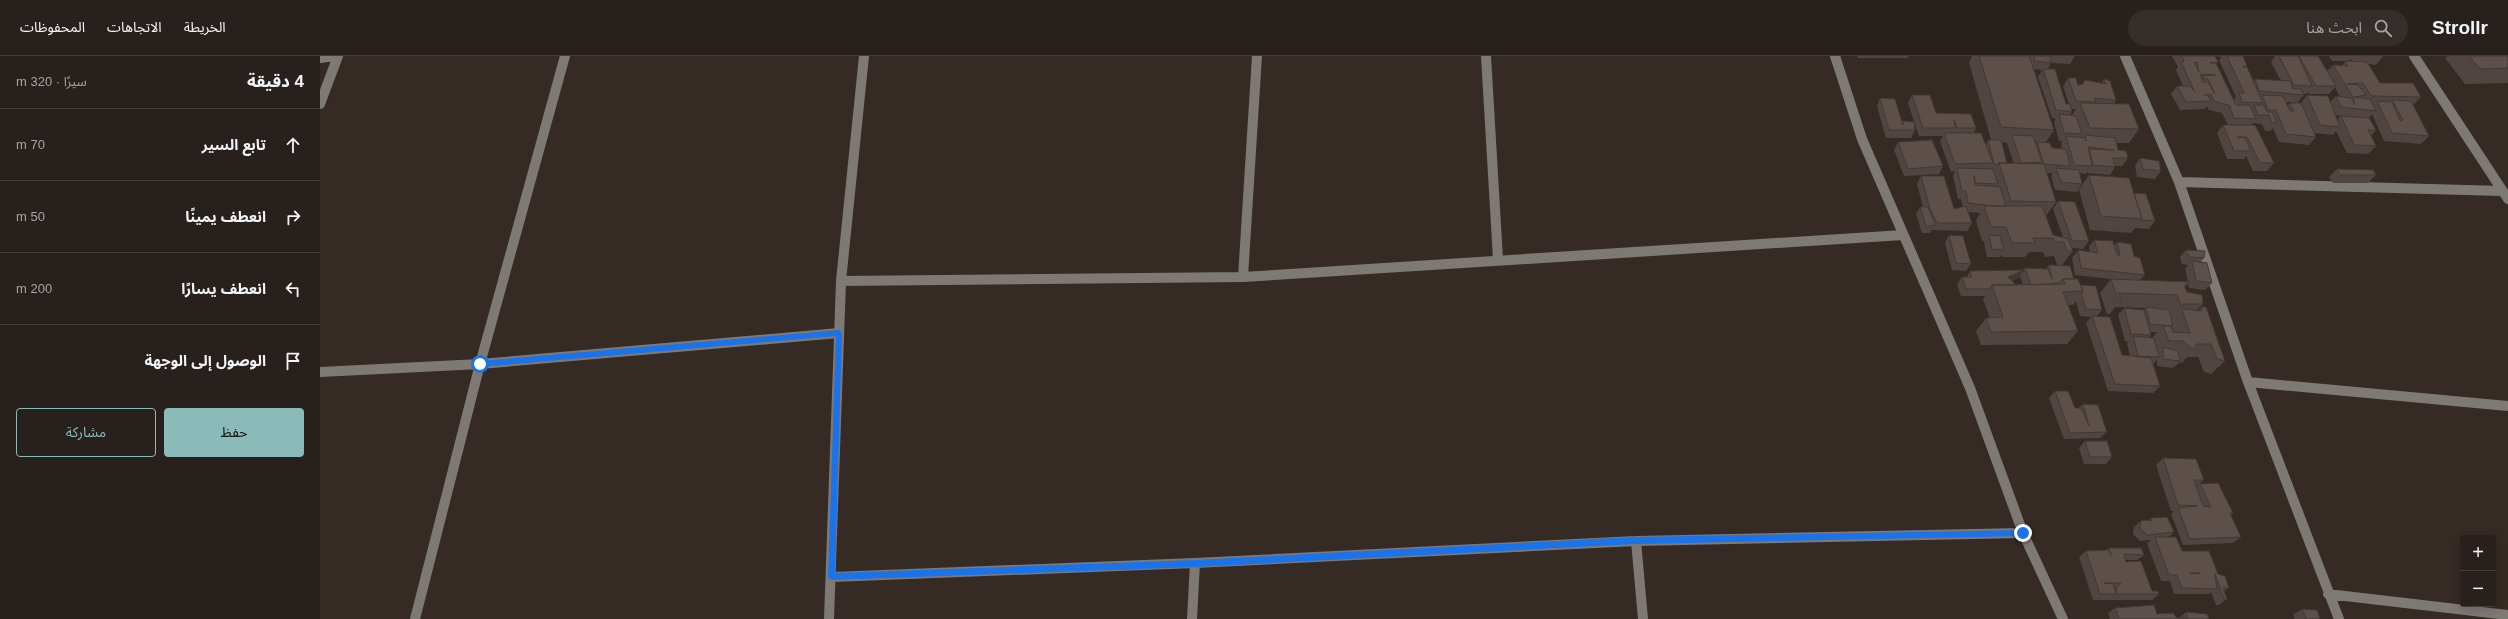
<!DOCTYPE html>
<html lang="ar">
<head>
<meta charset="utf-8">
<style>
  :root { --surface:#28201c; --page:#342d29; --text:#f1f3f6; --muted:#a5a3a3; --line:#443e3b; --accent:#8bbbb9 }
  body { margin:0; font-family:Helvetica,"Noto Sans Arabic",sans-serif; background:var(--page); color:var(--text); direction:rtl }
  .controls { position:absolute; right:12px; bottom:12px; display:grid; overflow:hidden; border-radius:4px; box-shadow:0 2px 10px #0003 }
  .controls button { width:36px; height:36px; display:grid; place-items:center; padding:0; border:0; border-bottom:1px solid var(--line); background:var(--surface); color:var(--text); font:20px sans-serif }
  .stop { position:absolute; width:12px; height:12px; margin:-9px; border:3px solid #1a73e8; border-radius:50%; background:#fff }
  .stop.end { background:#1a73e8; border-color:#fff; box-shadow:0 1px 4px #0008 }
  .list { margin:0; padding:0; list-style:none }
  h2 { display:flex; justify-content:space-between; align-items:center; height:52px; margin:0; padding:0 16px; font-size:17px }
  h2 small { font-size:13px; font-weight:400; color:var(--muted) }
  .list li { display:grid; grid-template-columns:26px 1fr auto; gap:12px; align-items:center; box-sizing:border-box; height:72px; padding:0 16px; border-top:1px solid var(--line) }
  .list b { display:block; font-size:15px; white-space:nowrap }
  .list em { font-size:13px; font-style:normal; color:var(--muted) }
  .actions { display:flex; gap:8px; padding:12px 16px }
  .actions a { flex:1; padding:9px 0; border:1px solid var(--accent); border-radius:4px; text-align:center; font-size:14px; color:var(--accent) }
  .actions .main { background:var(--accent); color:#111 }
  .icon { flex:none; width:22px; height:22px; fill:none; stroke:currentColor; stroke-width:2; stroke-linecap:round; stroke-linejoin:round }
  .map { position:relative; flex:none; width:2188px; height:563px; overflow:hidden; direction:ltr }
  header { display:flex; align-items:center; gap:24px; box-sizing:border-box; height:56px; padding:0 20px; background:var(--surface); border-bottom:1px solid var(--line) }
  header strong { font-size:19px }
  nav { display:flex; gap:22px; margin-inline-start:auto; font-size:14px }
  .search { width:280px; height:36px; background:var(--page); display:flex; align-items:center; gap:10px; box-sizing:border-box; padding:0 14px; border-radius:22px; color:var(--muted); font-size:15px }
  main { display:flex }
  aside { flex:1; background:var(--surface) }
  .map>svg:first-child { display:block }
</style>
</head>
<body>
<header>
<strong>Strollr</strong>
<div class="search"><svg class="icon" aria-label="search" viewBox="0 0 24 24"><circle cx="10" cy="10" r="6"/><path d="M15 15l6 6"/></svg>ابحث هنا</div>
<nav><a>الخريطة</a><a>الاتجاهات</a><a>المحفوظات</a></nav>
</header>
<main>
<div class="map">
<svg width="2188" height="563" viewBox="0 0 2188 563">
  <rect width="100%" height="100%" fill="#362a25"/>
  <g fill="none" stroke-linecap="round" stroke-linejoin="round">
    <path stroke="#7f7976" stroke-width="10" d="M 1166,0 L 1178,203
      M 1515,0 L 1542,83 L 1650,332 L 1703,477 L 1743,563
      M 1805,0 L 1859,126 L 1928,326 L 2019,563
      M 2094,0 L 2188,143
      M 0,2 L 14,0
      M 0,48 L 18,0
      M 1859,126 L 2182,135
      M 923,221 L 937,0
      M 521,225 L 923,221 L 1583,179
      M 0,316 L 160,308 L 519,277
      M 1928,326 L 2188,350
      M 1316,485 L 1323,563
      M 512,521 L 875,507 L 1316,485 L 1703,477
      M 2008,538 L 2188,559
      M 95,563 L 160,308 L 245,0
      M 509,563 L 521,225 L 544,0
      M 872,563 L 875,507"/>
  </g>
  <path fill="#504540" fill-rule="evenodd" d="M 1537,0 L 1589,0 L 1588,2 L 1538,2 Z
    M 1652,0 L 1755,0 L 1750,8 L 1731,7 L 1728,13 L 1746,48 L 1749,48 L 1743,30 L 1748,22 L 1758,29 L 1762,28 L 1765,24 L 1782,27 L 1784,23 L 1796,44 L 1793,48 L 1819,73 L 1809,87 L 1797,87 L 1798,94 L 1808,102 L 1802,110 L 1795,110 L 1795,111 L 1790,119 L 1768,117 L 1767,116 L 1766,118 L 1760,117 L 1762,128 L 1757,136 L 1735,134 L 1731,120 L 1733,117 L 1727,117 L 1736,146 L 1726,160 L 1733,179 L 1743,181 L 1733,153 L 1738,145 L 1769,185 L 1763,193 L 1752,192 L 1753,195 L 1742,209 L 1737,209 L 1734,200 L 1725,201 L 1723,196 L 1709,196 L 1705,201 L 1683,201 L 1681,199 L 1680,201 L 1667,201 L 1664,187 L 1665,185 L 1662,185 L 1656,164 L 1660,157 L 1648,156 L 1652,167 L 1647,175 L 1613,174 L 1612,174 L 1610,177 L 1602,177 L 1596,158 L 1600,151 L 1603,151 L 1597,128 L 1601,120 L 1634,153 L 1643,151 L 1641,143 L 1638,143 L 1633,120 L 1635,115 L 1631,116 L 1620,85 L 1623,80 L 1599,80 L 1588,47 L 1592,39 L 1616,57 L 1656,72 L 1654,77 L 1666,89 L 1668,84 L 1671,84 L 1649,7 ZM 1714,13 L 1722,14 L 1718,21 L 1732,62 L 1736,63 L 1734,66 L 1739,85 L 1742,85 L 1741,88 L 1742,93 L 1732,92 L 1726,86 L 1734,74 ZM 1752,53 L 1756,53 L 1752,59 L 1750,59 L 1752,56 ZM 1681,86 L 1687,87 L 1694,108 L 1687,107 Z
    M 1852,0 L 1923,0 L 1927,10 L 1927,11 L 1933,24 L 1935,23 L 1961,25 L 1951,6 L 1955,0 L 1998,0 L 2007,15 L 2013,9 L 2022,10 L 2025,5 L 2032,5 L 2031,3 L 2029,5 L 2012,5 L 2009,0 L 2063,0 L 2056,9 L 2048,8 L 2060,27 L 2101,41 L 2093,49 L 2109,80 L 2101,88 L 2064,85 L 2052,58 L 2049,62 L 2056,74 L 2051,80 L 2056,90 L 2048,98 L 2027,97 L 2016,75 L 2013,79 L 1994,77 L 1996,81 L 1989,89 L 1959,86 L 1953,72 L 1950,75 L 1945,75 L 1942,68 L 1933,67 L 1931,69 L 1954,107 L 1947,115 L 1933,115 L 1926,100 L 1924,103 L 1907,103 L 1897,77 L 1903,69 L 1908,69 L 1902,57 L 1889,54 L 1887,50 L 1885,53 L 1860,54 L 1851,38 L 1857,30 L 1863,30 L 1856,14 L 1858,11 ZM 1895,0 L 1902,1 L 1899,4 L 1916,41 L 1913,44 L 1896,8 L 1898,6 ZM 2015,31 L 2020,41 L 2016,40 L 2010,46 L 1987,39 L 1981,47 L 1970,47 L 1967,50 L 1966,46 L 1977,47 L 1984,39 L 1984,38 L 1986,38 L 1988,36 L 1989,38 L 2009,38 ZM 2016,59 L 2028,61 L 2021,60 L 2017,64 Z
    M 2128,0 L 2188,0 L 2188,27 L 2145,28 L 2125,2 Z
    M 1560,42 L 1582,66 L 1583,65 L 1595,74 L 1591,82 L 1566,82 L 1557,50 Z
    M 1578,86 L 1623,110 L 1619,118 L 1584,120 L 1574,94 Z
    M 1820,102 L 1841,115 L 1835,123 L 1817,121 L 1815,110 Z
    M 2017,113 L 2056,119 L 2048,127 L 2013,127 L 2009,121 Z
    M 1769,119 L 1814,137 L 1835,165 L 1829,173 L 1815,172 L 1811,177 L 1770,174 L 1759,134 Z
    M 1629,179 L 1651,208 L 1646,215 L 1632,214 L 1625,187 Z
    M 1774,184 L 1795,189 L 1797,186 L 1814,200 L 1825,219 L 1820,224 L 1868,226 L 1865,212 L 1868,209 L 1862,208 L 1860,201 L 1866,194 L 1884,202 L 1880,206 L 1892,227 L 1885,234 L 1869,232 L 1868,228 L 1865,231 L 1867,236 L 1883,248 L 1877,254 L 1878,254 L 1882,251 L 1905,305 L 1891,318 L 1884,316 L 1878,301 L 1867,301 L 1862,307 L 1860,306 L 1853,312 L 1837,310 L 1837,304 L 1833,308 L 1840,330 L 1833,337 L 1788,335 L 1766,267 L 1771,261 L 1760,260 L 1756,245 L 1753,249 L 1748,249 L 1758,275 L 1747,288 L 1661,289 L 1656,275 L 1666,262 L 1670,262 L 1663,243 L 1665,240 L 1641,240 L 1637,228 L 1642,221 L 1647,221 L 1650,215 L 1704,214 L 1698,222 L 1692,225 L 1695,228 L 1703,229 L 1700,220 L 1705,212 L 1726,213 L 1729,209 L 1754,223 L 1761,229 L 1782,254 L 1777,260 L 1802,299 L 1810,300 L 1807,287 L 1809,286 L 1805,285 L 1798,259 L 1804,252 L 1824,254 L 1826,252 L 1795,251 L 1790,258 L 1787,258 L 1780,237 L 1791,223 L 1755,219 L 1752,202 L 1758,194 L 1770,196 L 1769,191 ZM 1830,276 L 1837,276 L 1832,282 L 1829,282 L 1831,279 Z
    M 1735,335 L 1755,352 L 1759,352 L 1763,348 L 1787,376 L 1780,382 L 1744,383 L 1729,342 Z
    M 1765,385 L 1792,401 L 1786,408 L 1764,408 L 1759,392 Z
    M 1843,402 L 1884,424 L 1876,431 L 1880,428 L 1913,457 L 1911,459 L 1921,481 L 1913,487 L 1863,489 L 1851,458 L 1854,455 L 1851,455 L 1836,409 Z
    M 1831,462 L 1854,476 L 1849,481 L 1862,495 L 1898,518 L 1909,532 L 1904,535 L 1907,543 L 1899,549 L 1896,549 L 1891,536 L 1889,538 L 1854,538 L 1850,525 L 1841,525 L 1827,487 L 1831,484 L 1820,485 L 1813,478 L 1814,471 L 1821,465 L 1829,464 Z
    M 1789,492 L 1824,499 L 1817,504 L 1806,504 L 1806,506 L 1832,535 L 1839,538 L 1832,544 L 1773,544 L 1759,501 L 1766,495 L 1787,494 Z
    M 1795,552 L 1837,558 L 1857,562 L 1859,562 L 1866,556 L 1889,563 L 1790,563 L 1788,557 Z
    M 1982,553 L 2000,563 L 1975,563 L 1973,559 Z"/>
  <path fill="#413834" d="M 1704,214 L 1698,222 L 1683,229 L 1688,221 Z"/>
  <path fill="#5d504b" stroke="#413834" fill-rule="evenodd" d="M 1659,0 L 1709,0 L 1734,74 L 1681,71 Z
    M 1714,0 L 1730,0 L 1731,7 L 1714,5 Z
    M 1862,0 L 1895,0 L 1898,6 L 1890,7 L 1896,7 L 1916,49 L 1930,49 L 1936,63 L 1914,62 L 1909,49 L 1895,46 L 1891,38 L 1884,39 L 1888,39 L 1891,45 L 1866,46 L 1857,30 L 1870,30 L 1875,36 L 1861,6 L 1864,6 ZM 1874,6 L 1877,6 L 1879,16 ZM 1880,18 L 1896,19 L 1883,20 L 1883,23 L 1888,23 L 1895,38 L 1888,26 L 1883,26 Z
    M 1907,0 L 1923,0 L 1927,10 L 1923,11 L 1927,11 L 1943,47 L 1922,46 L 1919,37 L 1924,37 Z
    M 1959,0 L 1978,0 L 1992,30 L 1974,29 Z
    M 1979,0 L 1998,0 L 2016,30 L 1996,30 Z
    M 2149,0 L 2188,0 L 2188,12 L 2160,13 Z
    M 2025,5 L 2047,6 L 2060,27 L 2093,27 L 2101,41 L 2051,40 L 2043,27 L 2027,28 L 2038,29 L 2046,39 L 2034,41 L 2050,43 L 2056,55 L 2021,51 L 2016,40 L 2031,42 L 2035,49 L 2033,41 L 2013,9 L 2028,10 Z
    M 1723,13 L 1735,13 L 1746,48 L 1750,48 L 1752,56 L 1736,54 Z
    M 1748,22 L 1756,22 L 1758,29 L 1763,28 L 1765,24 L 1786,28 L 1784,23 L 1790,25 L 1796,44 L 1774,42 L 1776,46 L 1756,45 Z
    M 1935,23 L 1970,25 L 1973,33 L 1981,33 L 1984,39 L 1939,35 Z
    M 1592,39 L 1610,39 L 1616,57 L 1651,58 L 1656,72 L 1637,72 L 1634,64 L 1635,72 L 1603,72 Z
    M 1942,39 L 1963,40 L 1970,55 L 1974,55 L 1970,47 L 1981,47 L 1996,81 L 1966,78 L 1956,54 L 1948,54 Z
    M 1987,39 L 2008,40 L 2020,71 L 2000,69 Z
    M 1560,42 L 1575,43 L 1583,69 L 1583,65 L 1594,66 L 1595,74 L 1569,74 Z
    M 2072,44 L 2091,45 L 2109,80 L 2072,77 L 2057,45 L 2072,46 L 2080,65 L 2083,64 Z
    M 1760,47 L 1809,48 L 1819,73 L 1770,72 Z
    M 1934,49 L 1944,49 L 1947,56 L 1952,56 L 1957,67 L 1952,67 L 1949,59 L 1938,59 Z
    M 1739,58 L 1756,60 L 1762,78 L 1744,77 Z
    M 2021,60 L 2049,62 L 2056,74 L 2048,74 L 2056,90 L 2034,89 Z
    M 1903,69 L 1935,69 L 1954,107 L 1940,107 L 1927,81 L 1917,81 L 1925,82 L 1931,95 L 1914,95 Z
    M 1624,77 L 1661,77 L 1673,107 L 1635,108 Z
    M 1692,79 L 1713,80 L 1722,106 L 1701,107 Z
    M 1765,79 L 1795,82 L 1798,94 L 1806,95 L 1808,102 L 1793,102 L 1795,111 L 1773,109 L 1769,93 L 1794,94 L 1768,91 L 1772,110 L 1754,109 L 1746,80 L 1765,82 L 1766,85 Z
    M 1612,84 L 1623,110 L 1588,113 L 1578,86 Z
    M 1668,84 L 1681,84 L 1687,107 L 1679,107 L 1678,109 L 1674,108 Z
    M 1717,86 L 1730,87 L 1732,92 L 1746,93 L 1750,110 L 1724,108 Z
    M 1820,102 L 1839,105 L 1841,115 L 1823,113 Z
    M 1679,107 L 1724,108 L 1736,146 L 1691,145 Z
    M 1637,112 L 1673,113 L 1678,128 L 1656,127 L 1654,120 L 1655,129 L 1680,131 L 1686,150 L 1674,150 L 1648,147 L 1646,135 L 1642,135 Z
    M 1736,112 L 1759,114 L 1762,128 L 1741,126 Z
    M 2017,113 L 2053,114 L 2056,119 L 2020,119 Z
    M 1769,119 L 1809,122 L 1822,163 L 1781,160 Z
    M 1601,120 L 1624,120 L 1634,153 L 1646,150 L 1652,167 L 1617,167 L 1610,153 Z
    M 1814,137 L 1826,138 L 1835,165 L 1821,164 L 1822,163 Z
    M 1738,145 L 1755,146 L 1769,185 L 1752,185 Z
    M 1664,150 L 1722,150 L 1733,179 L 1748,183 L 1753,195 L 1747,195 L 1744,186 L 1734,186 L 1733,182 L 1713,182 L 1715,187 L 1692,187 L 1686,171 L 1671,171 Z
    M 1600,151 L 1608,151 L 1615,169 L 1606,170 Z
    M 1629,179 L 1643,180 L 1651,208 L 1636,207 Z
    M 1669,179 L 1680,180 L 1684,194 L 1672,193 Z
    M 1774,184 L 1793,185 L 1797,199 L 1800,199 L 1797,186 L 1811,188 L 1814,200 L 1820,202 L 1825,219 L 1761,212 L 1758,194 L 1778,197 Z
    M 1866,194 L 1885,195 L 1884,202 L 1869,201 Z
    M 1872,205 L 1887,207 L 1892,227 L 1876,225 Z
    M 1729,209 L 1750,210 L 1754,223 L 1743,223 L 1740,227 L 1733,227 L 1734,228 L 1711,229 L 1705,212 L 1728,213 L 1732,223 Z
    M 1704,214 L 1688,221 L 1695,228 L 1698,229 L 1672,229 L 1670,233 L 1646,233 L 1642,221 L 1652,221 L 1650,215 Z
    M 1743,223 L 1758,223 L 1763,235 L 1743,236 L 1758,275 L 1671,276 L 1666,262 L 1683,261 L 1672,229 L 1745,228 Z
    M 1791,223 L 1870,226 L 1864,230 L 1867,236 L 1882,239 L 1883,248 L 1862,248 L 1864,253 L 1881,255 L 1882,251 L 1886,251 L 1905,305 L 1897,303 L 1891,288 L 1877,288 L 1874,294 L 1863,285 L 1849,285 L 1843,270 L 1851,270 L 1853,276 L 1870,277 L 1857,239 L 1798,237 L 1801,244 L 1798,244 Z
    M 1761,229 L 1776,230 L 1782,254 L 1766,253 L 1761,238 L 1763,235 Z
    M 1826,251 L 1849,254 L 1853,270 L 1830,268 Z
    M 1804,252 L 1824,254 L 1831,279 L 1811,278 Z
    M 1772,260 L 1790,261 L 1802,299 L 1831,302 L 1840,330 L 1795,328 Z
    M 1813,280 L 1834,282 L 1839,301 L 1818,300 Z
    M 1843,291 L 1858,295 L 1860,305 L 1843,303 Z
    M 1735,335 L 1748,335 L 1755,352 L 1761,352 L 1769,370 L 1763,348 L 1778,349 L 1787,376 L 1750,377 Z
    M 1765,385 L 1787,385 L 1792,401 L 1770,401 Z
    M 1843,402 L 1876,403 L 1884,424 L 1874,424 L 1883,450 L 1891,451 L 1880,428 L 1898,427 L 1913,457 L 1910,457 L 1921,481 L 1870,483 L 1858,452 L 1878,450 L 1858,449 Z
    M 1847,461 L 1854,476 L 1827,479 L 1820,472 L 1821,465 L 1826,464 L 1832,465 L 1831,462 Z
    M 1835,481 L 1856,481 L 1862,495 L 1889,495 L 1898,518 L 1905,520 L 1909,532 L 1903,532 L 1907,543 L 1904,543 L 1895,518 L 1897,533 L 1862,532 L 1857,519 L 1849,519 ZM 1870,517 L 1880,517 L 1871,518 Z
    M 1789,492 L 1821,492 L 1824,499 L 1804,498 L 1806,506 L 1821,505 L 1832,535 L 1838,535 L 1839,538 L 1780,538 L 1766,495 L 1789,494 L 1791,499 ZM 1784,527 L 1801,527 L 1797,530 L 1796,538 L 1793,528 Z
    M 1834,549 L 1837,558 L 1853,557 L 1857,562 L 1865,561 L 1866,563 L 1799,563 L 1795,552 Z
    M 1982,553 L 1997,554 L 2000,563 L 1986,563 Z
    M 1866,556 L 1887,558 L 1889,563 L 1868,563 Z"/>
  <path fill="#1a73e8" d="M 519,274 L 522,277 L 515,517 L 875,504 L 1316,481 L 1703,474 L 1707,477 L 1703,480 L 1316,488 L 875,511 L 512,524 L 508,521 L 516,280 L 160,311 L 157,308 L 160,305 Z"/>
</svg>
<div class="controls">
<button>+</button>
<button>−</button>
</div>
<div class="stop" style="left:160px;top:308px"></div>
<div class="stop end" style="left:1703px;top:477px"></div>
</div>
<aside>
<h2>4 دقيقة<small>سيرًا · 320 m</small></h2>
<ul class="list">
<li><svg class="icon" aria-label="ahead" viewBox="0 0 24 24"><path d="M12 20V5M6 11l6-6 6 6"/></svg><div><b>تابع السير</b></div><em>70 m</em></li>
<li><svg class="icon" aria-label="right" viewBox="0 0 24 24"><path d="M7 20v-9h11M14 6l5 5-5 5"/></svg><div><b>انعطف يمينًا</b></div><em>50 m</em></li>
<li><svg class="icon" aria-label="left" viewBox="0 0 24 24"><path d="M17 20v-9H6M10 6l-5 5 5 5"/></svg><div><b>انعطف يسارًا</b></div><em>200 m</em></li>
<li><svg class="icon" aria-label="arrive" viewBox="0 0 24 24"><path d="M6 21V4h12l-3 4 3 4H6"/></svg><div><b>الوصول إلى الوجهة</b></div></li>
</ul>
<div class="actions"><a class="main">حفظ</a><a>مشاركة</a></div>
</aside>
</main>
</body>
</html>
